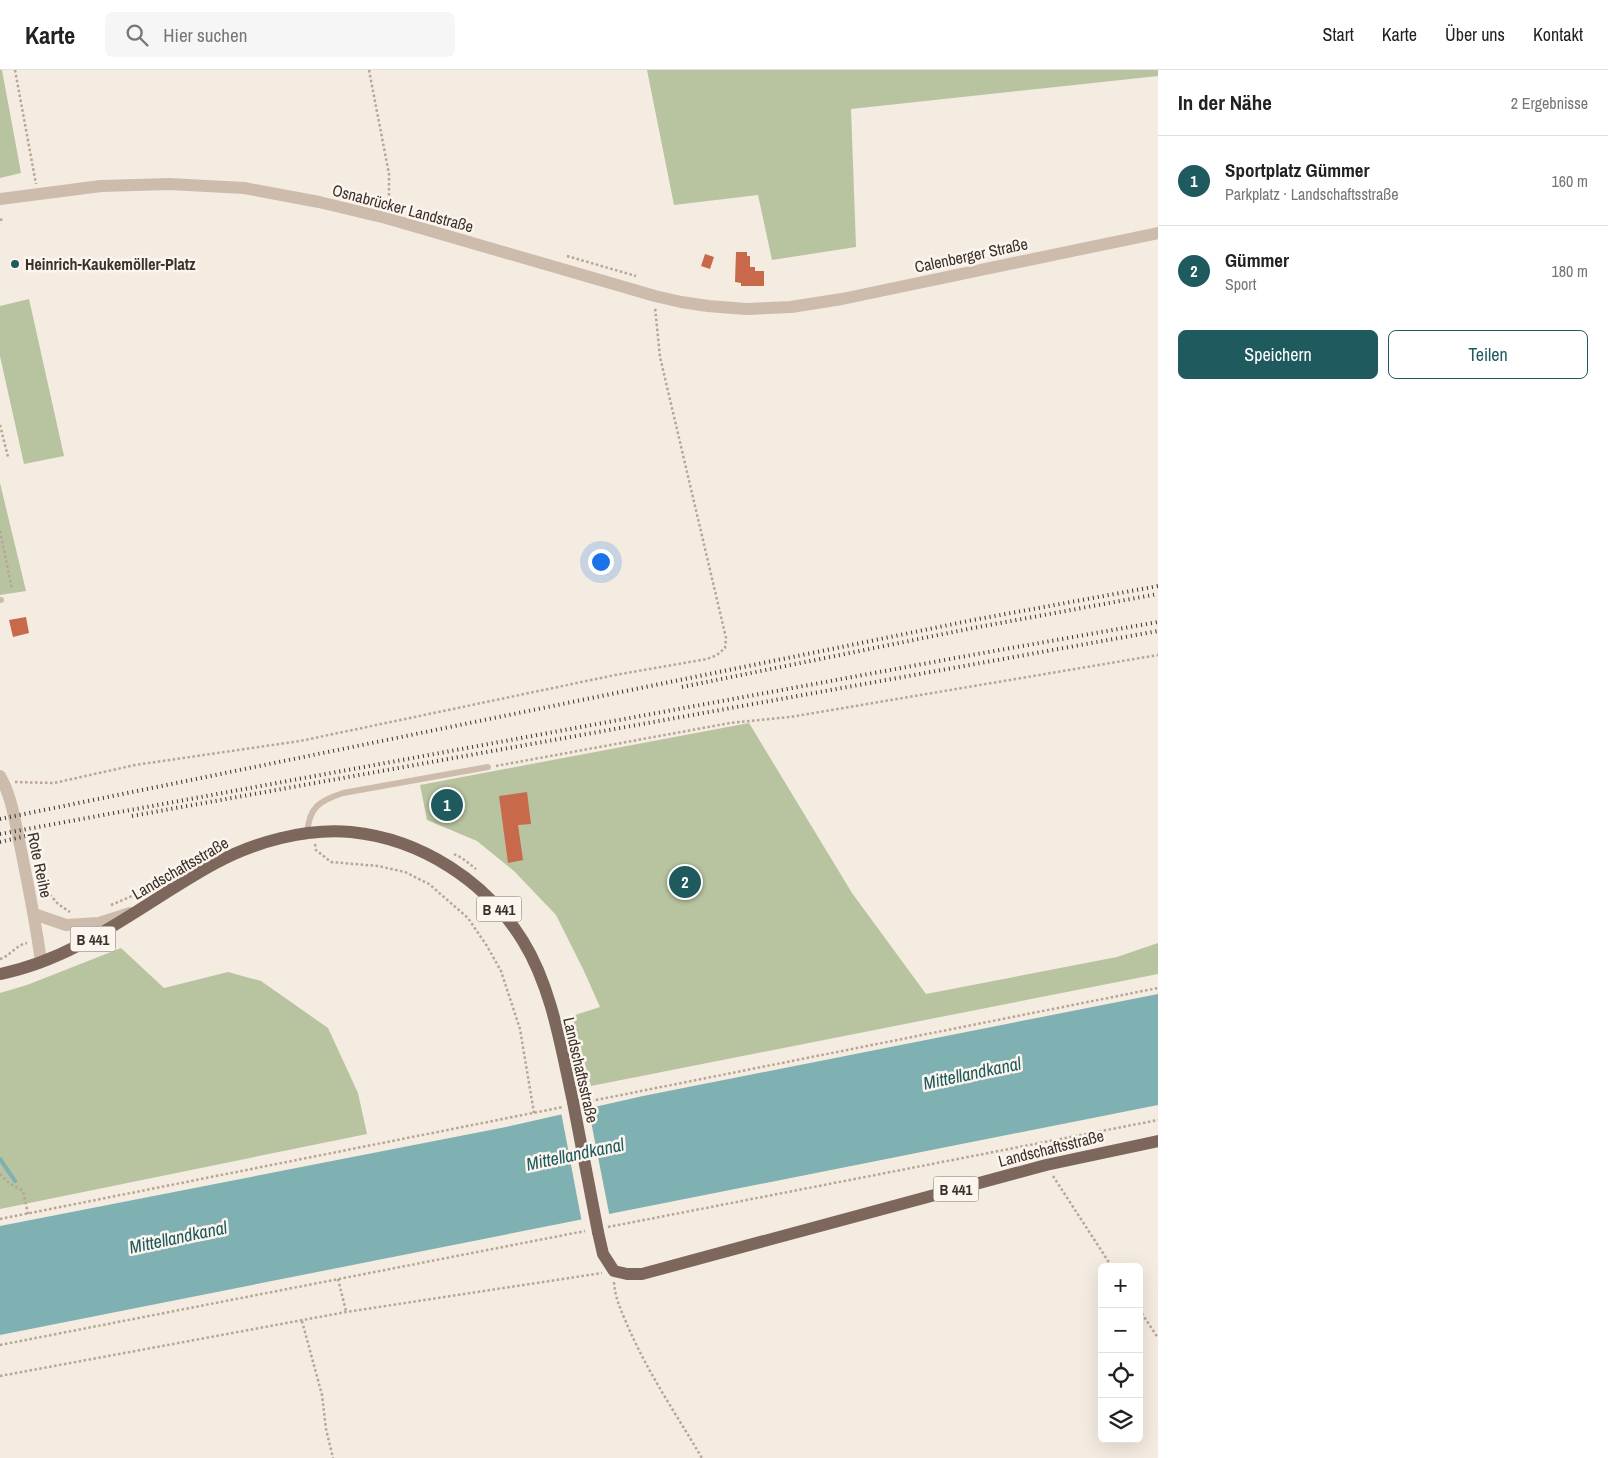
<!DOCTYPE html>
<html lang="de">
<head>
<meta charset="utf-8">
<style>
  :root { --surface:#fff; --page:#f6f6f6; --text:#222; --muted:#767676; --line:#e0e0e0; --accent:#1f5a5e }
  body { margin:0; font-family:"Archivo Narrow",sans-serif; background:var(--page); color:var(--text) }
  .controls { position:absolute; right:15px; bottom:15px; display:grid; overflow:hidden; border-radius:8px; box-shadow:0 5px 20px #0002 }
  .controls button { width:45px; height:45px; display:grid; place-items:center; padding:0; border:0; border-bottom:1px solid var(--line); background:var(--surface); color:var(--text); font:25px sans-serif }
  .you { position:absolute; left:600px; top:491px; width:18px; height:18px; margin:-12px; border:4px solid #fff; border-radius:50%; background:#1a73e8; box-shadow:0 0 0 8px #1a73e833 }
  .badge { display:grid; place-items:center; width:32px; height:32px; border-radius:50%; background:var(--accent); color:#fff; font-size:16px; font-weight:700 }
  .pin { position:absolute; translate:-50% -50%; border:2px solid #fff; box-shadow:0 1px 5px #0006 }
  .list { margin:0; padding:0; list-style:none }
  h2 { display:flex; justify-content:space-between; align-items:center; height:65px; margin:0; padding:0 20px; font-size:21px }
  h2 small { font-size:16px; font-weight:400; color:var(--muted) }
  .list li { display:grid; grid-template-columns:32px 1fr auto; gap:15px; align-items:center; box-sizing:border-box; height:90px; padding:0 20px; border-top:1px solid var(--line) }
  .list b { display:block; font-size:19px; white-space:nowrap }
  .list p { margin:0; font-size:16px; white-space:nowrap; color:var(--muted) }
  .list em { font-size:16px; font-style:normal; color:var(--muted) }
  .actions { display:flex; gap:10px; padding:15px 20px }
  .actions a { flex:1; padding:11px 0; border:1px solid var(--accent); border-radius:8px; text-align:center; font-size:18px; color:var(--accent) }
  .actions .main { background:var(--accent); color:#fff }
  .icon { flex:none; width:28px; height:28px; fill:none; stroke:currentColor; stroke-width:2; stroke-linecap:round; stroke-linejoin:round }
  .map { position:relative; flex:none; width:1158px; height:1388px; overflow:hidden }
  header { display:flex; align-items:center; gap:30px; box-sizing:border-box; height:70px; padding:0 25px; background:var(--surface); border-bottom:1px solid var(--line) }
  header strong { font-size:24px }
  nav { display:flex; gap:28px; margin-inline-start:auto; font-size:18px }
  .search { width:350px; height:45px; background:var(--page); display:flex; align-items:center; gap:12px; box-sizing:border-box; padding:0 18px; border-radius:8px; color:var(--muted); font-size:19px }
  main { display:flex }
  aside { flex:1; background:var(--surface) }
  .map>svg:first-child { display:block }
</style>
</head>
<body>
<header>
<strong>Karte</strong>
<div class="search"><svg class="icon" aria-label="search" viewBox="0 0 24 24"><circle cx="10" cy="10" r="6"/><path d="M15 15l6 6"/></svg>Hier suchen</div>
<nav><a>Start</a><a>Karte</a><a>Über uns</a><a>Kontakt</a></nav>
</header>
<main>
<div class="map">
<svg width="1158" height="1388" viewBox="0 0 1158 1388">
  <rect width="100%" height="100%" fill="#f4ebe1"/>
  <path fill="#b8c4a0" d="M 0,0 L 2,0 L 21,103 L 0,108 Z
    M 647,0 L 1158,0 L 1158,6 L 851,39 L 856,177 L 772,190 L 758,125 L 674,135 Z
    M 29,229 L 64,386 L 24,394 L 0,286 L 0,236 Z
    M 0,413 L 26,521 L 0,525 Z
    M 749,653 L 852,823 L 926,924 L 1117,887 L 1158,873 L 1158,904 L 591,1016 L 572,946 L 600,937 L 584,901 L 556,845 L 514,801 L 477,771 L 427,750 L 420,715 Z
    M 121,878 L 164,918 L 228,902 L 261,911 L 328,958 L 358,1023 L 367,1064 L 0,1139 L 0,923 L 27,915 Z"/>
  <path fill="#7fb0b2" d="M 1158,924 L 1158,1035 L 0,1265 L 0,1156 L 506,1057 L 643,1026 Z"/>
  <path fill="#f4ebe1" d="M 588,1036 L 610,1148 L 582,1153 L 561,1042 Z"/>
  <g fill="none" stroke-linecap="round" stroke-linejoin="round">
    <path stroke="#7fb0b2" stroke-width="4" d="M 0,1089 L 15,1111"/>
  </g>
  <path fill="#c8694b" d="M 736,182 L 747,182 L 747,186 L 750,186 L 750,197 L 755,197 L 755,201 L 764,201 L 764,216 L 741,216 L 741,213 L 735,212 Z
    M 705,184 L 714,187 L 710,199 L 701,196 Z
    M 26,547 L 29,563 L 13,567 L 9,550 Z
    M 527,722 L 531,754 L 518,755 L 523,790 L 508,793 L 499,726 Z"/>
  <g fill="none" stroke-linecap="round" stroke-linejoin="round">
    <path stroke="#b9a596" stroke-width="2.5" stroke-dasharray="2.5 2.5" stroke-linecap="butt" d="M 15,0 L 36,114
      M 369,0 L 389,104 L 389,137
      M 0,150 L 4,149
      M 567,186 L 636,206
      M 0,355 L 8,387
      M 0,461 L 12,519
      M 496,696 L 730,653 L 790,647 L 1158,585
      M 15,712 L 54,713 L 135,695 L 300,671 L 615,605 L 707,589 L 717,585 L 725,578 L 726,568 L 660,287 L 655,237
      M 315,774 L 316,780 L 331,792 L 378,796 L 405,802 L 429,814 L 468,848 L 487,876 L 501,901 L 520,959 L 534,1043
      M 454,784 L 462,788 L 476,799
      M 40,813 L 58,834 L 70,842
      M 510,832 L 520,843
      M 111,835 L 132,826 L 190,792
      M 0,889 C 10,886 16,875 27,873
      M 586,1032 L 1158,918
      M 0,1104 L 9,1113 L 23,1121 L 28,1144
      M 1053,1106 L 1112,1197
      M 0,1149 L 563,1037
      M 608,1157 L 1158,1050
      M 338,1209 L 346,1241
      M 614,1212 C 615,1227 620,1238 626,1252 C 646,1300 676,1344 702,1388
      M 1139,1239 L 1158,1268
      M 302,1251 L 322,1325 L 326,1359 L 333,1388
      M 0,1275 L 585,1161
      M 0,1306 L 346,1242 L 602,1203"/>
    <path stroke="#cdbbac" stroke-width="6" d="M 0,530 L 1,530
      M 307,764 C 309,737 319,731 343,723 L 488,697"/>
    <path stroke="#cdbbac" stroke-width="12" d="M 0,129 L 101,116 L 169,114 L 244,118 L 319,132 L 386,148 L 655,226 L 681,232 L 708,236 L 746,239 L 791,237 L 842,229 L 1158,163
      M 0,706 C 12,727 15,752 20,775 C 28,814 36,853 41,892
      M 34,844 L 66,855 L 99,853 L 130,843"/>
    <path stroke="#7d675c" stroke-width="12" d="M 0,904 C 81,888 144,832 214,794 C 254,772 305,758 351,762 C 421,769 486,811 523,871 C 552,918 561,978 573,1032
      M 598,1162 L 603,1184 L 614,1201 L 627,1204 L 642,1204 L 1046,1095 L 1158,1071"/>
    <path stroke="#3b302b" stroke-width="4" stroke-dasharray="1 4" stroke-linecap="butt" d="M 682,617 L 973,558 L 1158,524
      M 132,746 L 1158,561
      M 0,749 L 973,550 L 1158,516
      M 0,764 L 977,584 L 1158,552
      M 0,772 L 26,766"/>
    <path stroke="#7d675c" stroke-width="12" d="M 573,1032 L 598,1162"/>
  </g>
  <circle fill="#1f5a5e" stroke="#fbf5ee" stroke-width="2" cx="15" cy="194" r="5"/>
  <g text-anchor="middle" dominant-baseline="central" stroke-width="5" stroke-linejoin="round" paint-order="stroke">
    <g fill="#fbf5ee" stroke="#756b66" stroke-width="1">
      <rect x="476.5" y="826.5" width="45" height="25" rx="4"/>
      <rect x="70.5" y="856.5" width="45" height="25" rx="4"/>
      <rect x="933.5" y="1106.5" width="45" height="25" rx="4"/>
    </g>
    <g font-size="15" font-weight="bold" fill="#3b302b">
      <text x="499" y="839">B 441</text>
      <text x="93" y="869">B 441</text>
      <text x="956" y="1119">B 441</text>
    </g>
    <g font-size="16" fill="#3b302b" stroke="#fbf5ee">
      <text transform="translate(403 138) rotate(15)">Osnabrücker Landstraße</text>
      <text transform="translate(971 185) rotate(-12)">Calenberger Straße</text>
      <text transform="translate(40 795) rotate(78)">Rote Reihe</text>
      <text transform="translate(180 798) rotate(-30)">Landschaftsstraße</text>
      <text transform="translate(581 1000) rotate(77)">Landschaftsstraße</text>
      <text transform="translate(1051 1078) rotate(-14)">Landschaftsstraße</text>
    </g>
    <g font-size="16" font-weight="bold" fill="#3b302b" stroke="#fbf5ee" text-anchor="start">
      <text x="25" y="194">Heinrich-Kaukemöller-Platz</text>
    </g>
    <g font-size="18" font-style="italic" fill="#1f5a5e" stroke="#fbf5ee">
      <text transform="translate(972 1003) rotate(-12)">Mittellandkanal</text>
      <text transform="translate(575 1084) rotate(-12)">Mittellandkanal</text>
      <text transform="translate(178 1167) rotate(-12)">Mittellandkanal</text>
    </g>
  </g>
</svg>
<div class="controls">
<button>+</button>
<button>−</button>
<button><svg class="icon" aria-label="locate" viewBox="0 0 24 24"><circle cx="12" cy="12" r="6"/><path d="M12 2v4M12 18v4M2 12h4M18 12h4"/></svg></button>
<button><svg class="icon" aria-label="layers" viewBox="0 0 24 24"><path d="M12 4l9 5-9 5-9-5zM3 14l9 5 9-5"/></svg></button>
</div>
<div class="you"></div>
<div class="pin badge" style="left:447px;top:735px">1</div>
<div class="pin badge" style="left:685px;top:812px">2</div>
</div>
<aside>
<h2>In der Nähe<small>2 Ergebnisse</small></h2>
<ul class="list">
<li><span class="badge">1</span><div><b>Sportplatz Gümmer</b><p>Parkplatz · Landschaftsstraße</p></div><em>160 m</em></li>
<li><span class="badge">2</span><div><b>Gümmer</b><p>Sport</p></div><em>180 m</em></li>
</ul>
<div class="actions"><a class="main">Speichern</a><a>Teilen</a></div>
</aside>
</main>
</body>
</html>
